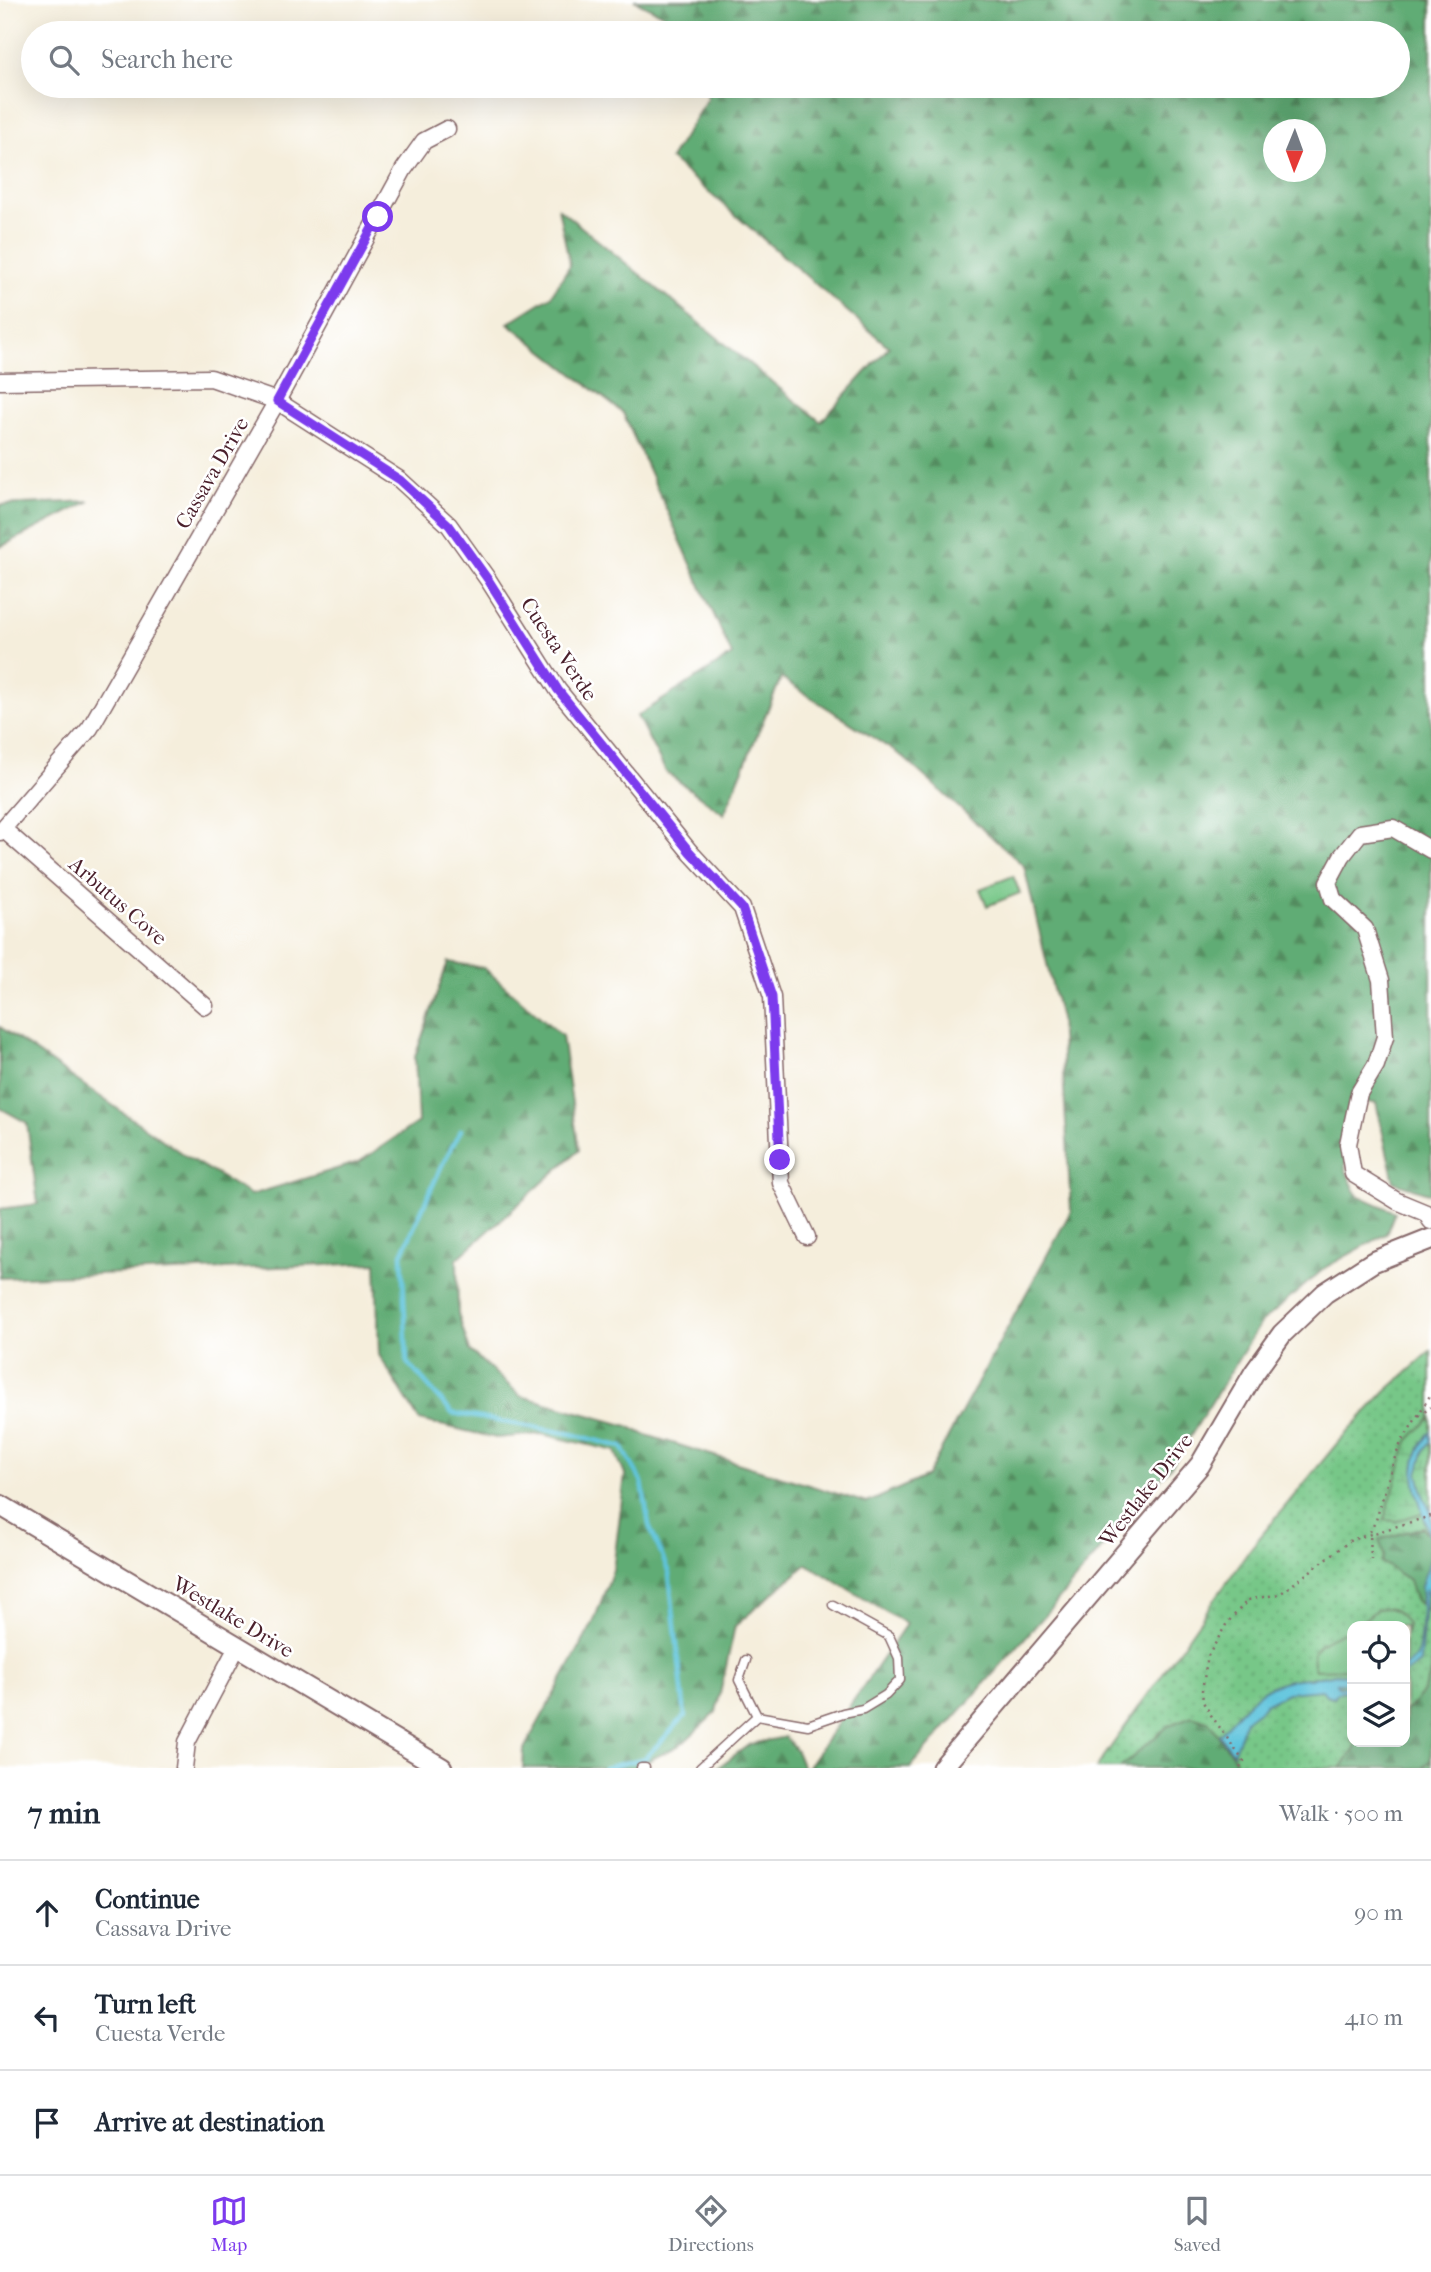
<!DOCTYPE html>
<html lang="en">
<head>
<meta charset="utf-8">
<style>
  :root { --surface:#fff; --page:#f6f6f7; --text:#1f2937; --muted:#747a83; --line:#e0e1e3; --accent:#7c3aed }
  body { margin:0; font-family:"IM FELL French Canon",serif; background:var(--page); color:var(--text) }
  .controls { position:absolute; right:21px; bottom:21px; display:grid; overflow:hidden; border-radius:14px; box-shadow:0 7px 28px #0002 }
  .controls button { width:63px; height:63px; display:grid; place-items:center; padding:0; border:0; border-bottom:2px solid var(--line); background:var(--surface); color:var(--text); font:35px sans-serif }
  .compass { position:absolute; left:1263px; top:119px; width:63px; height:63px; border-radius:50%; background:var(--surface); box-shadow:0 7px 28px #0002; rotate:181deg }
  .stop { position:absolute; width:21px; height:21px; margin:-16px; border:5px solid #7c3aed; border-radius:50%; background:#fff }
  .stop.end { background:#7c3aed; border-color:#fff; box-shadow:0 2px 7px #0008 }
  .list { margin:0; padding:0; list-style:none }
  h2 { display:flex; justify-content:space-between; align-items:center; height:91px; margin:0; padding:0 28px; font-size:30px }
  h2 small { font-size:23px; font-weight:400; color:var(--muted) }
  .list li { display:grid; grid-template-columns:46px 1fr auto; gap:21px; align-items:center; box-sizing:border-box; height:105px; padding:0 28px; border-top:2px solid var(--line) }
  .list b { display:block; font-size:26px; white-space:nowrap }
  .list p { margin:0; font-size:23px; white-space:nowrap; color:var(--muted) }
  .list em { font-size:23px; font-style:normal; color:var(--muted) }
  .icon { flex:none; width:38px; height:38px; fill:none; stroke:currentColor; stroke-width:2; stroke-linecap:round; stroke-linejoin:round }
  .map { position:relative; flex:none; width:1431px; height:1768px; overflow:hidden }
  .search { position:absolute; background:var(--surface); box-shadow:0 7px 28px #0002; left:21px; right:21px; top:21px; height:77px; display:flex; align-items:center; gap:18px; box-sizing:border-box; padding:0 24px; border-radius:38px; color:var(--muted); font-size:26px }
  .sheet { height:406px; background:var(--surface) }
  nav { display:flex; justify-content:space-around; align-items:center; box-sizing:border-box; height:98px; border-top:2px solid var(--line); background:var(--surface); font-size:19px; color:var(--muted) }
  nav a { display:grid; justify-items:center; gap:4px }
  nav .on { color:var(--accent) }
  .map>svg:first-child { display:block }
</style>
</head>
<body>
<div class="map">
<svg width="1431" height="1768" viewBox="0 0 1431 1768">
  <defs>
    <pattern id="grass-dots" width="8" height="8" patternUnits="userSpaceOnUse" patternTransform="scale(1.75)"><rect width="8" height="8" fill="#77c788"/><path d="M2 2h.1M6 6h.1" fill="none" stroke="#68aa76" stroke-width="1.8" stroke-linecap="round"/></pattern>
    <pattern id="forest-firs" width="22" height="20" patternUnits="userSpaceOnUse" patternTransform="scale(1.75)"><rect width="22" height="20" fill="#61ac74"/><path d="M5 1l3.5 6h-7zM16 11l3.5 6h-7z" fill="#528b5f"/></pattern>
    <pattern id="wetland-marsh" width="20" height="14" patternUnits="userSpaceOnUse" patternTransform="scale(1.75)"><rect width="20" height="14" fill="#77c788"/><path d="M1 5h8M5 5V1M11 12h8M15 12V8" fill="none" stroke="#68aa76"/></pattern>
  </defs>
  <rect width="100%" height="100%" fill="#fff"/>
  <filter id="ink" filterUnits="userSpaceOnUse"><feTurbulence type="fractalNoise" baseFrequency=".0143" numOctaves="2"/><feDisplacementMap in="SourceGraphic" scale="14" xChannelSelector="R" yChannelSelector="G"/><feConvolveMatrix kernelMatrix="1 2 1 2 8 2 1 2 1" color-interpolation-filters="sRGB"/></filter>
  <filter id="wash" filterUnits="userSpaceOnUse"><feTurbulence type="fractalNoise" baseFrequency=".00686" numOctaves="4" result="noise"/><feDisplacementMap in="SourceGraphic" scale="28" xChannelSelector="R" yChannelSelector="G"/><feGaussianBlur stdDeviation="1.57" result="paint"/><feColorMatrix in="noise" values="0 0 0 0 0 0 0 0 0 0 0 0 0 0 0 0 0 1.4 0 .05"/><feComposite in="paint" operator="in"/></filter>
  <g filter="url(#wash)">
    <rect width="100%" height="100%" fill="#f5eedc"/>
    <path fill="url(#grass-dots)" stroke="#60735a" stroke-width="2" fill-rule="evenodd" d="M 1431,1351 L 1431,1768 L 1096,1768 L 1251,1548 L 1339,1441 L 1386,1391 ZM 1352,1626 L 1405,1626 L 1405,1742 L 1352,1742 Z"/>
    <path fill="url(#forest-firs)" stroke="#566650" stroke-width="2" fill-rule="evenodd" d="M 634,0 L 1431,0 L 1431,1194 L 1394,1182 L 1376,1103 L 1352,1103 L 1345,1168 L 1357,1195 L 1395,1212 L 1386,1234 L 1326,1267 L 1261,1323 L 1173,1464 L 1053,1606 L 910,1768 L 807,1768 L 906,1624 L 807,1564 L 735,1626 L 716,1712 L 682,1744 L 634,1768 L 523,1768 L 524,1749 L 593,1623 L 613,1570 L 625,1475 L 615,1451 L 541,1434 L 496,1438 L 419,1420 L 379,1355 L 376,1263 L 0,1278 L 0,1209 L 38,1204 L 27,1123 L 0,1108 L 0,1027 L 187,1157 L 251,1195 L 359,1162 L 418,1122 L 415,1057 L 448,962 L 484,968 L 562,1036 L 579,1150 L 457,1259 L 458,1314 L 470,1351 L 521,1396 L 628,1426 L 643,1434 L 867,1503 L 927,1476 L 1071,1211 L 1060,1019 L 1024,866 L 903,757 L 781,678 L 724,814 L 666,772 L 637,716 L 732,655 L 623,413 L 508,323 L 551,296 L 570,265 L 558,208 L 821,422 L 889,347 L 670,159 L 707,99 L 707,86 L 1398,86 L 1398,33 L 685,33 L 664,15 ZM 1274,130 L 1316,130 L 1316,172 L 1274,172 Z
      M 90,501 L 0,547 L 0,505 Z
      M 1423,1527 L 1426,1533 L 1431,1533 L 1431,1613 L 1415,1600 L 1409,1580 L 1381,1562 L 1384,1555 L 1379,1540 Z
      M 1431,1671 L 1431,1760 L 1423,1768 L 1341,1768 L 1355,1749 L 1356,1742 L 1405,1742 L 1405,1711 C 1419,1702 1426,1687 1431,1671 Z
      M 1192,1716 L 1208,1721 L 1236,1760 L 1228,1768 L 1120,1768 L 1169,1725 Z
      M 785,1737 L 796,1751 L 803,1768 L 717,1768 L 750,1744 Z"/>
    <path fill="url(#wetland-marsh)" stroke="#60735a" stroke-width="2" d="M 1431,1417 L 1431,1510 L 1397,1521 L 1384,1520 L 1408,1441 Z"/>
    <path fill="#77c788" stroke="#60735a" stroke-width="2" d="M 1013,876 L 1020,893 L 987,906 L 980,889 Z
      M 1387,1608 C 1399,1610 1402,1617 1408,1626 L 1405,1636 L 1405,1626 L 1357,1626 L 1377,1609 Z
      M 1352,1629 L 1352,1669 L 1315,1670 C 1304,1643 1334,1636 1352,1629 Z"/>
    <path fill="#5fc4dd" stroke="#547284" stroke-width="2" d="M 1431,1431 L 1431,1441 L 1425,1449 L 1418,1473 L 1424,1498 L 1431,1512 L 1431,1599 L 1426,1590 L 1420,1663 L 1405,1674 L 1405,1667 L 1415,1658 L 1418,1652 C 1421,1635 1422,1615 1422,1597 C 1422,1594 1421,1590 1421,1587 C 1423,1576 1430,1567 1430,1555 C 1431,1505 1393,1477 1431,1431 Z
      M 1335,1674 L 1352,1675 L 1352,1683 L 1337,1683 L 1338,1686 L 1348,1687 L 1352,1695 L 1345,1691 L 1338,1692 L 1334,1697 L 1326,1695 L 1322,1690 L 1287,1693 L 1265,1704 L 1264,1707 L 1246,1720 L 1233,1753 L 1219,1735 C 1238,1713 1256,1688 1286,1681 C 1302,1677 1319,1679 1335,1674 Z"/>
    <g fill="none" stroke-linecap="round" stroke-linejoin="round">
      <path stroke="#5fc4dd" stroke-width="4.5" d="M 461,1130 L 441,1167 L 402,1254 L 407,1362 L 452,1413 L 572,1434 L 622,1447 L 642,1482 L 649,1525 L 669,1573 L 685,1716 L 645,1758 L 605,1768"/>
    </g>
  </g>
  <g filter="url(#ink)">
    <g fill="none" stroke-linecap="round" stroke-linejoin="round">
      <g stroke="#866769" stroke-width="11">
        <path id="service" d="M 746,1660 L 739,1680 L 757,1716
          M 641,1768 L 645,1768
          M 700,1768 L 757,1716 L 808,1725 L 843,1713 L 863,1709 L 886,1695 L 900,1680 L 899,1658 L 889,1636 L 833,1605"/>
      </g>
      <g stroke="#866769" stroke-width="19">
        <path id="minor" d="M 0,381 L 211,378 L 277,401 L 400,480 L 449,525 L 489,581 L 558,690 L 690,852 L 742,908 L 772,997 L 781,1183 L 807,1237
          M 3,829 L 205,1006
          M 0,832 L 90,728 L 277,401 L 404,169 L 424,141 L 447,129
          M 1431,850 L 1393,828 L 1360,833 L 1342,856 L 1328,882 L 1333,899 L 1365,929 L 1381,980 L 1385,1037 L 1376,1065 L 1359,1093 L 1348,1144 L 1353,1174 L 1397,1201 L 1426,1213 L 1431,1221
          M 184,1768 L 187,1742 L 237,1647"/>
      </g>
      <g stroke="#866769" stroke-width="23">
        <path id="tertiary" d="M 0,1505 L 442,1768
          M 942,1768 L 1200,1465 L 1254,1373 L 1282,1334 L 1325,1293 L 1373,1262 L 1431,1239"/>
      </g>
      <path stroke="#866769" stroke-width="2.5" stroke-dasharray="2 5" stroke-linecap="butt" d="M 1419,1416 L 1431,1407
        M 1371,1560 L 1370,1532 L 1376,1520 L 1394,1460 L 1401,1443 L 1431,1394
        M 1240,1768 L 1244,1762 L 1211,1715 L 1203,1702 L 1202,1690 L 1208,1656 L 1227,1623 L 1248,1600 L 1280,1594 L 1351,1540 L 1431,1516"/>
      <use href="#service" stroke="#fff" stroke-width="8"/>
      <use href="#minor" stroke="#fff" stroke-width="16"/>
      <use href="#tertiary" stroke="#fff" stroke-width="19"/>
    </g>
  </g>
  <g fill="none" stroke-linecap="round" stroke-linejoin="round" filter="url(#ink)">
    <path stroke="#7c3aed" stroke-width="9" d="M 378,217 L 277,401 L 400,480 L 449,525 L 489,581 L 558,690 L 690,852 L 742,908 L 772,997 L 780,1160"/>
  </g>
  <g text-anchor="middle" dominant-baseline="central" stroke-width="5" stroke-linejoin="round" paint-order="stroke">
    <g font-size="21" fill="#4a1f2b" stroke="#fff">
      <text transform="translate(212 473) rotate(-60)">Cassava Drive</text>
      <text transform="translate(559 649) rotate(56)">Cuesta Verde</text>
      <text transform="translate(118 901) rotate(41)">Arbutus Cove</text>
      <text transform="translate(1146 1490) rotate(-52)">Westlake Drive</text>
      <text transform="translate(233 1617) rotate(31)">Westlake Drive</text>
    </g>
  </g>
</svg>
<div class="controls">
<button><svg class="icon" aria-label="locate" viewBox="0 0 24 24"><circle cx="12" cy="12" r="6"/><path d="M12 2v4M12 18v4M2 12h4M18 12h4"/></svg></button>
<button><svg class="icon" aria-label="layers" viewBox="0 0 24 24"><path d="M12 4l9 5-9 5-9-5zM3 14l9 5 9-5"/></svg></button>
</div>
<svg class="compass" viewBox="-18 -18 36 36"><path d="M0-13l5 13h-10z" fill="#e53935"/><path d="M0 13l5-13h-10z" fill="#747a83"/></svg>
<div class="stop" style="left:378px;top:217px"></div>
<div class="stop end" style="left:780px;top:1160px"></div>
<div class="search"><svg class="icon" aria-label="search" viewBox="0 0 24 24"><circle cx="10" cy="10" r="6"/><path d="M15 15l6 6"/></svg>Search here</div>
</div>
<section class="sheet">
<h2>7 min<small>Walk · 500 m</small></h2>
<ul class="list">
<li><svg class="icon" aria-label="ahead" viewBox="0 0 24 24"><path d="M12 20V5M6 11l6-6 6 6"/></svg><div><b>Continue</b><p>Cassava Drive</p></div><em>90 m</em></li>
<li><svg class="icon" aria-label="left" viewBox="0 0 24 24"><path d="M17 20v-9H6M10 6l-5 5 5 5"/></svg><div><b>Turn left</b><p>Cuesta Verde</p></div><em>410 m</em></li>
<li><svg class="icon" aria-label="arrive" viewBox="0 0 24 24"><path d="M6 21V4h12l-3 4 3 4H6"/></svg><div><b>Arrive at destination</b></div></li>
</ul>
</section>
<nav>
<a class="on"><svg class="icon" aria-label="map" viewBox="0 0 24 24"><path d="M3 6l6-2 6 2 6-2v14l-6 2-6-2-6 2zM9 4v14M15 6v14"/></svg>Map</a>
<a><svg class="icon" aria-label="directions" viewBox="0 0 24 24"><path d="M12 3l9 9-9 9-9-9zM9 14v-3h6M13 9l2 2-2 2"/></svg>Directions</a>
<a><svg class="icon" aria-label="saved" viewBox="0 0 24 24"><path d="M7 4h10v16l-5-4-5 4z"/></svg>Saved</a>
</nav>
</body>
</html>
